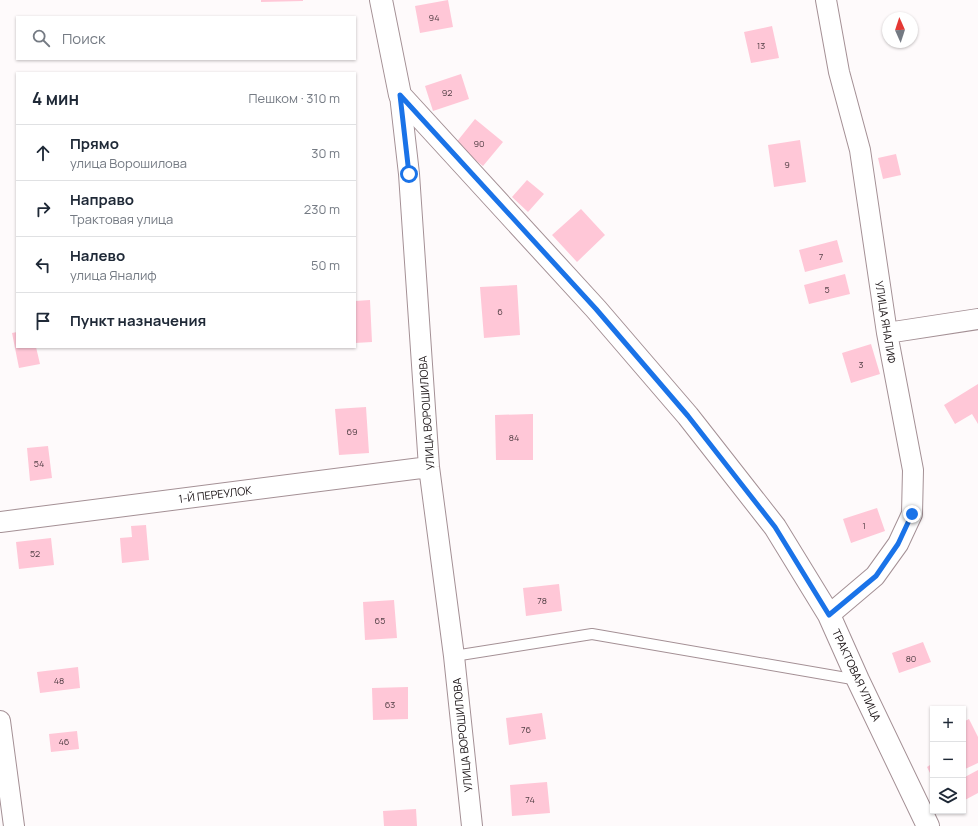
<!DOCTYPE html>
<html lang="ru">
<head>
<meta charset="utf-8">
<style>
  :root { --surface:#fff; --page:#f2f2f3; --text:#1f2937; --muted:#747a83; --line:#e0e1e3 }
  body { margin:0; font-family:Manrope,sans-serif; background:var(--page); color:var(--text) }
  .controls { position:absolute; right:12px; bottom:12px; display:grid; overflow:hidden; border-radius:0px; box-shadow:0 1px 3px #0004 }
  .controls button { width:36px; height:36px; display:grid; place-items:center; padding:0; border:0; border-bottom:1px solid var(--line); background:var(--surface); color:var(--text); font:20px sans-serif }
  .compass { position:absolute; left:882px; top:12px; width:36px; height:36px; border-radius:50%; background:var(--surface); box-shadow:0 1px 3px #0004; rotate:357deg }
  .stop { position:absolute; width:12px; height:12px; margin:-9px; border:3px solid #1a73e8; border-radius:50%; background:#fff }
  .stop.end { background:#1a73e8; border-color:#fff; box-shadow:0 1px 4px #0008 }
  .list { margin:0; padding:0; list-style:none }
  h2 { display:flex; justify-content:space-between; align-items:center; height:52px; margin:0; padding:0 16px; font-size:17px }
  h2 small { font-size:13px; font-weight:400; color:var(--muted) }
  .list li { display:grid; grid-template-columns:26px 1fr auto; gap:12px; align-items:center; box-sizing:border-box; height:56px; padding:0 16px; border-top:1px solid var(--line) }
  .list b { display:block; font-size:15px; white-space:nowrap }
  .list p { margin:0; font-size:13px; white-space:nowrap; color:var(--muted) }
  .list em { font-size:13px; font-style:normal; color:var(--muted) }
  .icon { flex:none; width:22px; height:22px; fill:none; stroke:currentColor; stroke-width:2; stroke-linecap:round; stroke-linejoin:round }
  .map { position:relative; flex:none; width:978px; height:826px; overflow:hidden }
  .search { position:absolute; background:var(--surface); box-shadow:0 1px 3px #0004; left:16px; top:16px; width:340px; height:44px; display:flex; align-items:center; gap:10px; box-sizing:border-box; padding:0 14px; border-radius:0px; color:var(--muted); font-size:15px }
  .panel { position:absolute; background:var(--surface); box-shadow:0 1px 3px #0004; left:16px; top:72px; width:340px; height:276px; border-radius:0px }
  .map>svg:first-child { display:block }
</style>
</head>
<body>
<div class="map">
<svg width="978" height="826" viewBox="0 0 978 826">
  <rect width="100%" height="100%" fill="#fefafb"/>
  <path fill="#ffc7d7" d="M 261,0 L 303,0 L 303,1 L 261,2 Z
    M 448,0 L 453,27 L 420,33 L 415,6 Z
    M 772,26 L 779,58 L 751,63 L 744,32 Z
    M 461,74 L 469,99 L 433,111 L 425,86 Z
    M 475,119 L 503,142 L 483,166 L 455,144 Z
    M 800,140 L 806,182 L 774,187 L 768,145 Z
    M 896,154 L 901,175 L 883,179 L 878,158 Z
    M 527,180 L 544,194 L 528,212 L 512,197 Z
    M 581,209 L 605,235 L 577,262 L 552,235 Z
    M 837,240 L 843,262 L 805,272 L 799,250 Z
    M 845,274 L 850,294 L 809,304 L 804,285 Z
    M 517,285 L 520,335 L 484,338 L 480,287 Z
    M 370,300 L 372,342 L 355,343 L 355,301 Z
    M 17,332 L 17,347 L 36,347 L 40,364 L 19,368 L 12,333 Z
    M 871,344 L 880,374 L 851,383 L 842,353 Z
    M 978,384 L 978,424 L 972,414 L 955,424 L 944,405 Z
    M 366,407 L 369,453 L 339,455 L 335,409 Z
    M 533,414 L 533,460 L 496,460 L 495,415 Z
    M 48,446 L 52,478 L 30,481 L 27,448 Z
    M 877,508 L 885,531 L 851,543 L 843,519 Z
    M 146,525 L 149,560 L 122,563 L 120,538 L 132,537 L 131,526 Z
    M 51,538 L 54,565 L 19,569 L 16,542 Z
    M 559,584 L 562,611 L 526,616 L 523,588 Z
    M 394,600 L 397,638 L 365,640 L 363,602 Z
    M 923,642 L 931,662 L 899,673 L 892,653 Z
    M 78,667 L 80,688 L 40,693 L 37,672 Z
    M 408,687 L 408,719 L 373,720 L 372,688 Z
    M 542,713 L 546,739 L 509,745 L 506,718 Z
    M 969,719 L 978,737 L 978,763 L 963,770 L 963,722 Z
    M 77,731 L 79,749 L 51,752 L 49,734 Z
    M 933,763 L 933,779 L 927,767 Z
    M 978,770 L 978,793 L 963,801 L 963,778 Z
    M 547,782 L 550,813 L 512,816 L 510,785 Z
    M 416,809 L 417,826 L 384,826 L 383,811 Z"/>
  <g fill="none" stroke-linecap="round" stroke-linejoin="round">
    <g stroke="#a49095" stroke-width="12">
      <path id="service" d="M 454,656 L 592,634 L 858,680"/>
    </g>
    <g stroke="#a49095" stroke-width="22">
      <path id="minor" d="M 826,0 L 839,72 L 860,150 L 887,333 L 913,470 L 912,514 L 898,544 L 875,576 L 829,615
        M 400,95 L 409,174 L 429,467 L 454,656 L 472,826
        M 887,333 L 978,319
        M 0,522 L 429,467
        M 0,721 L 14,826"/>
    </g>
    <g stroke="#a49095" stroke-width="24">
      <path id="tertiary" d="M 381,0 L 400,95 L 596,309 L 688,416 L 775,527 L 829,615 L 858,680 L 928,826"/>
    </g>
    <use href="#service" stroke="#fff" stroke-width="10"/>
    <use href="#minor" stroke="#fff" stroke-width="20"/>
    <use href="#tertiary" stroke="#fff" stroke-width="22"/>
  </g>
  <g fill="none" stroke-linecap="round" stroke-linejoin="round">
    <path stroke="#1a73e8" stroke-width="5" d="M 409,174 L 400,95 L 596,309 L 688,416 L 775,527 L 829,615 L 876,576 L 898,544 L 912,514"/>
  </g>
  <g text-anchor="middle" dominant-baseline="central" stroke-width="3" stroke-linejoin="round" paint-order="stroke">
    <g font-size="9" fill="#523f45">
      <text x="434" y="17">94</text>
      <text x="761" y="45">13</text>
      <text x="447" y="92">92</text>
      <text x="479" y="143">90</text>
      <text x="787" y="164">9</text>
      <text x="821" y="256">7</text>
      <text x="827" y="289">5</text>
      <text x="500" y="311">6</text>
      <text x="861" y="364">3</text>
      <text x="352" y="431">69</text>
      <text x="514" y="437">84</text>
      <text x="39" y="463">54</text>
      <text x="864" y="525">1</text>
      <text x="35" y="553">52</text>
      <text x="542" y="600">78</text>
      <text x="380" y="620">65</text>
      <text x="911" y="658">80</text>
      <text x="59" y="680">48</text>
      <text x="390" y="704">63</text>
      <text x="526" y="729">76</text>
      <text x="64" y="741">46</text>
      <text x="530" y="799">74</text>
    </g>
    <g font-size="11" fill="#191214" stroke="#fff">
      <text transform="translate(886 322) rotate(81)">УЛИЦА ЯНАЛИФ</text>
      <text transform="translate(426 413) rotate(-94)">УЛИЦА ВОРОШИЛОВА</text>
      <text transform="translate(215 494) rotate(-7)">1-Й ПЕРЕУЛОК</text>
      <text transform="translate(857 675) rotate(65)">ТРАКТОВАЯ УЛИЦА</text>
      <text transform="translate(462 735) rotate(-96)">УЛИЦА ВОРОШИЛОВА</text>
    </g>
  </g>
</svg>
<div class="controls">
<button>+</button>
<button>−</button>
<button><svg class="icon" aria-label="layers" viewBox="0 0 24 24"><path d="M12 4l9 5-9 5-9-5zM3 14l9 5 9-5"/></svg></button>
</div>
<svg class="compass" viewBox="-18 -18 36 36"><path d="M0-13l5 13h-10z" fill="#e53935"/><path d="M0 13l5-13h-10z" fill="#747a83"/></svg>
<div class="stop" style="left:409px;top:174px"></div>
<div class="stop end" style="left:912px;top:514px"></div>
<div class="search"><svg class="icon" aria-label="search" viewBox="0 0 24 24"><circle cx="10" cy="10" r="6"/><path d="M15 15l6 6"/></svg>Поиск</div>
<section class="panel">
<h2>4 мин<small>Пешком · 310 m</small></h2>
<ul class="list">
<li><svg class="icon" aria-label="ahead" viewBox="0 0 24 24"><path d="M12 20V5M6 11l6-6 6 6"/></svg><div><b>Прямо</b><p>улица Ворошилова</p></div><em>30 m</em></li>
<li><svg class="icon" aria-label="right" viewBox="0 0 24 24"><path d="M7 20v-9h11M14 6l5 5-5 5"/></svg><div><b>Направо</b><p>Трактовая улица</p></div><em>230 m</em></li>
<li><svg class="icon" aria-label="left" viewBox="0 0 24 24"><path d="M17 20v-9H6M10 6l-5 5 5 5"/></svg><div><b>Налево</b><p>улица Яналиф</p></div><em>50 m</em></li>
<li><svg class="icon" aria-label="arrive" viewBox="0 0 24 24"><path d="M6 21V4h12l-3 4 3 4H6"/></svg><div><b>Пункт назначения</b></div></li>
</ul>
</section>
</div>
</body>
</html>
